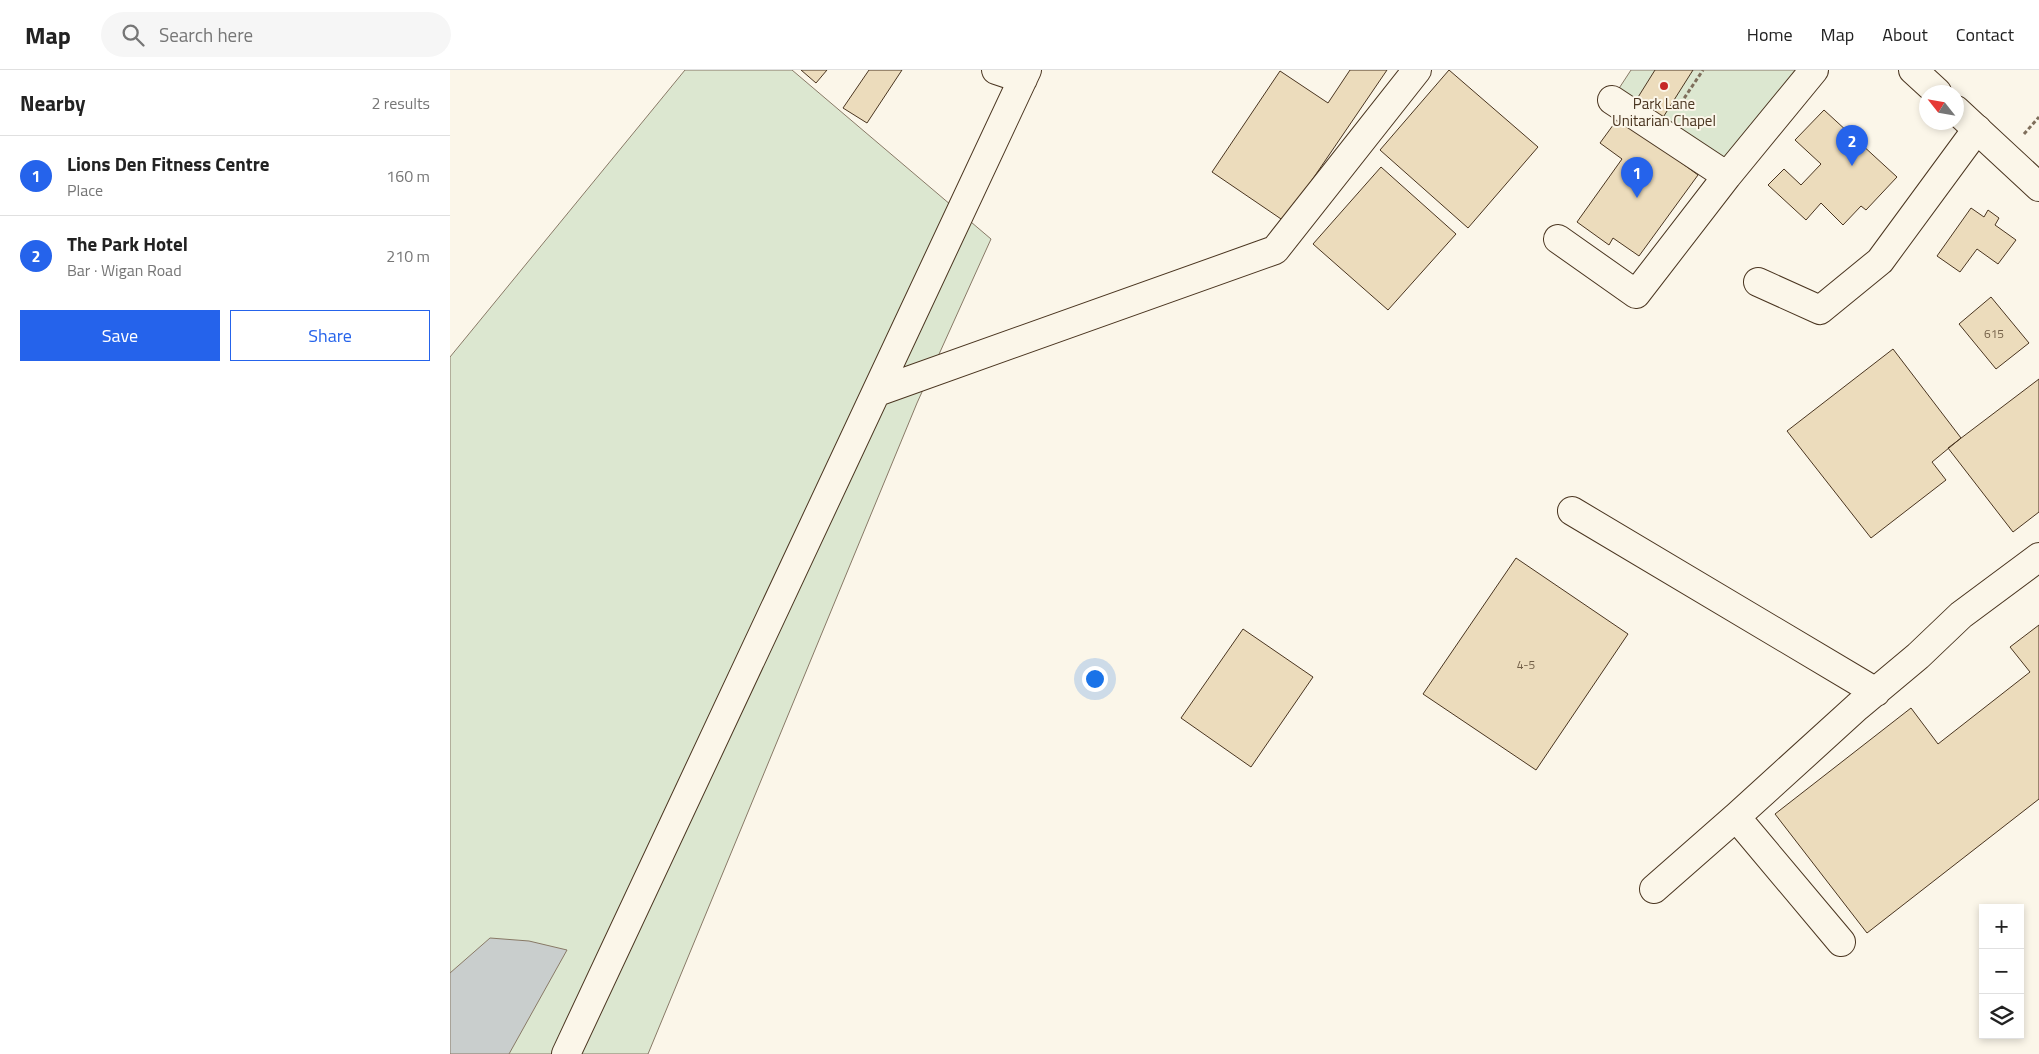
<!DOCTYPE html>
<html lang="en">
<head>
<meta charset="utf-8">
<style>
  :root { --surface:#fff; --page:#f6f6f6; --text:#222; --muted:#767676; --line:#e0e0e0; --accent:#2563eb }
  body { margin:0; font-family:"Titillium Web",sans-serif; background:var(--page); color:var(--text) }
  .controls { position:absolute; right:15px; bottom:15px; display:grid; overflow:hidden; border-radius:0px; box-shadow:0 2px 8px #0003 }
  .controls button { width:45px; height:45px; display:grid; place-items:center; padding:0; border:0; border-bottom:1px solid var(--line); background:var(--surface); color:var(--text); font:25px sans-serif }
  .compass { position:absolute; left:1469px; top:15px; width:45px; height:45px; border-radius:50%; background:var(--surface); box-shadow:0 2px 8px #0003; rotate:301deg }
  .you { position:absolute; left:644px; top:608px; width:18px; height:18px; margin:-12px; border:4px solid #fff; border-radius:50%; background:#1a73e8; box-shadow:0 0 0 8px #1a73e833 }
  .badge { display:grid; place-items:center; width:32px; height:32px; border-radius:50%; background:var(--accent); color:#fff; font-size:16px; font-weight:700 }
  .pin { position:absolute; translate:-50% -41px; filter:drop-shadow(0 1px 2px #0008) }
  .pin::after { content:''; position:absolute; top:26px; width:18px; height:15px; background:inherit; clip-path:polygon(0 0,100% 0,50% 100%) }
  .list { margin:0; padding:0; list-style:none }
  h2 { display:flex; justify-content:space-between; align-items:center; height:65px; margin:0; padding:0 20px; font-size:21px }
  h2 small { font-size:16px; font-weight:400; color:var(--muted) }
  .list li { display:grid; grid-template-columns:32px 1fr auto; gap:15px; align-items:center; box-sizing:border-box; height:80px; padding:0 20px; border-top:1px solid var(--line) }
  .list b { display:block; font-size:19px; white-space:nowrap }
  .list p { margin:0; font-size:16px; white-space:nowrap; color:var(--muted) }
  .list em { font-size:16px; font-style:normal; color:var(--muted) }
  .actions { display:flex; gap:10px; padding:15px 20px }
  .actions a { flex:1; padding:11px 0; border:1px solid var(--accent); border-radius:0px; text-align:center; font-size:18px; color:var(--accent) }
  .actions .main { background:var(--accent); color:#fff }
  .icon { flex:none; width:28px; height:28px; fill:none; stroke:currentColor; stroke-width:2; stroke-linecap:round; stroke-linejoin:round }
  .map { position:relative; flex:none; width:1589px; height:984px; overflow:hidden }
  header { display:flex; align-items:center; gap:30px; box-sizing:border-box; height:70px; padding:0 25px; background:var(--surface); border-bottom:1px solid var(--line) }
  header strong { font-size:24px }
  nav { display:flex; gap:28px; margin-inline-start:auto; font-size:18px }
  .search { width:350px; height:45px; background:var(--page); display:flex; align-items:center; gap:12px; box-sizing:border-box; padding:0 18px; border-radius:28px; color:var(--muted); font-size:19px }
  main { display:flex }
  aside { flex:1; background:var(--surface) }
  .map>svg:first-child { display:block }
</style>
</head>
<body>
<header>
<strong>Map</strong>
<div class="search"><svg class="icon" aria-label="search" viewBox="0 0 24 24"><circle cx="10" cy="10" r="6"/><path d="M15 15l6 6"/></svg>Search here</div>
<nav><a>Home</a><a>Map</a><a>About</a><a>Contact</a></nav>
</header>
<main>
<aside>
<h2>Nearby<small>2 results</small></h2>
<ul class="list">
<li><span class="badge">1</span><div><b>Lions Den Fitness Centre</b><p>Place</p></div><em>160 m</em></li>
<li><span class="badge">2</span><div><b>The Park Hotel</b><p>Bar · Wigan Road</p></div><em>210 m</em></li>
</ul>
<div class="actions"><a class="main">Save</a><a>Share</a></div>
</aside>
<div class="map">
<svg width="1589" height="984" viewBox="0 0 1589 984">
  <rect width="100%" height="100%" fill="#fbf6e9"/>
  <path fill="#dce7d0" stroke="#887966" d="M 235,0 L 342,0 L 541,169 L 467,333 L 198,984 L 0,984 L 0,287 Z
    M 1181,0 L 1350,0 L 1271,96 L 1164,26 Z"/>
  <path fill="#c9cecd" stroke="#887966" d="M 40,868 L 79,871 L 117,880 L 59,984 L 0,984 L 0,903 Z"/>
  <path fill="#ecdcbc" stroke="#4a3520" d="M 351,0 L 377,0 L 366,13 Z
    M 419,0 L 452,0 L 417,53 L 393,38 Z
    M 900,0 L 937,0 L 834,151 L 762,102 L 830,1 L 878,33 Z
    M 999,0 L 1088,77 L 1018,158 L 930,80 Z
    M 1205,0 L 1243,0 L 1212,49 L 1185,32 Z
    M 1374,40 L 1447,107 L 1416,140 L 1411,136 L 1393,155 L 1371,133 L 1356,150 L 1318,115 L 1334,99 L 1351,115 L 1371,94 L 1345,70 Z
    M 1169,47 L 1248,105 L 1189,186 L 1163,168 L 1159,175 L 1127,152 L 1172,89 L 1150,73 Z
    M 931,97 L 1006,164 L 938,240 L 863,174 Z
    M 1521,138 L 1534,147 L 1538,140 L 1549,148 L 1545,155 L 1566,170 L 1548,194 L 1527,179 L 1510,202 L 1487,186 Z
    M 1541,227 L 1579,273 L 1546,299 L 1509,254 Z
    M 1443,279 L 1511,368 L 1482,392 L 1496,410 L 1421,468 L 1337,361 Z
    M 1589,309 L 1589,442 L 1563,462 L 1498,378 Z
    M 1066,488 L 1178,564 L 1086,700 L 973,624 Z
    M 1589,555 L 1589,729 L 1417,863 L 1325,744 L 1461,638 L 1488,674 L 1580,602 L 1560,577 Z
    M 793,559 L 863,607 L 801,697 L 731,648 Z"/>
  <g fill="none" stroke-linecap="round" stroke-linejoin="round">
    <g stroke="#4a3520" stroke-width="30">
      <path id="minor" d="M 546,0 L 573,9
        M 1162,30 L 1277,106
        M 1108,169 L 1186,224 L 1277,106 L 1364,0
        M 1308,212 L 1370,240 L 1430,191 L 1527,59
        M 427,322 L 825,180 L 967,0
        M 1122,441 L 1426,622
        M 1204,819 L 1286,747
        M 1391,872 L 1286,747 L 1407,637 L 1468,586 L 1511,545 L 1589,487
        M 116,984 L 577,0"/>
    </g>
    <g stroke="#4a3520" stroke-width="30">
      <path id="major" d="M 1463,0 L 1487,22
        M 1506,40 L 1589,117"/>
    </g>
    <path stroke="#7f6f5c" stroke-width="3" stroke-dasharray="4 2.5" stroke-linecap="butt" d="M 1227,39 L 1253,0
      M 1574,64 L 1589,47"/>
    <use href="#minor" stroke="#fbf6e9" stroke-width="28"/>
    <use href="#major" stroke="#fbf6e9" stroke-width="28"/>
  </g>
  <circle fill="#c62828" stroke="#fbf6e9" stroke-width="2" cx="1214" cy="16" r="5"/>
  <g text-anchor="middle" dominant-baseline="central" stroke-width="4" stroke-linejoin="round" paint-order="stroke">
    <g font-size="12" fill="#725f47">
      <text x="1544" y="263">615</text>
      <text x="1076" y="594">4-5</text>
    </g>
    <g font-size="15" fill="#4a3520" stroke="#fbf6e9">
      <text x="1214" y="33">Park Lane<tspan x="1214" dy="17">Unitarian Chapel</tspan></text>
    </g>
  </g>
</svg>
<div class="controls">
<button>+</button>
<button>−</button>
<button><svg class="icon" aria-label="layers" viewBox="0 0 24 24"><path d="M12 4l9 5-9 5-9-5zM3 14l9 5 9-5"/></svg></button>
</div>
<svg class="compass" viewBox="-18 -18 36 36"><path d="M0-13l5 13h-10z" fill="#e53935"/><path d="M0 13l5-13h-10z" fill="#767676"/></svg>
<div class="you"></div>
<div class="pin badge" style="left:1187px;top:128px">1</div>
<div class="pin badge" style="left:1402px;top:96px">2</div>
</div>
</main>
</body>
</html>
